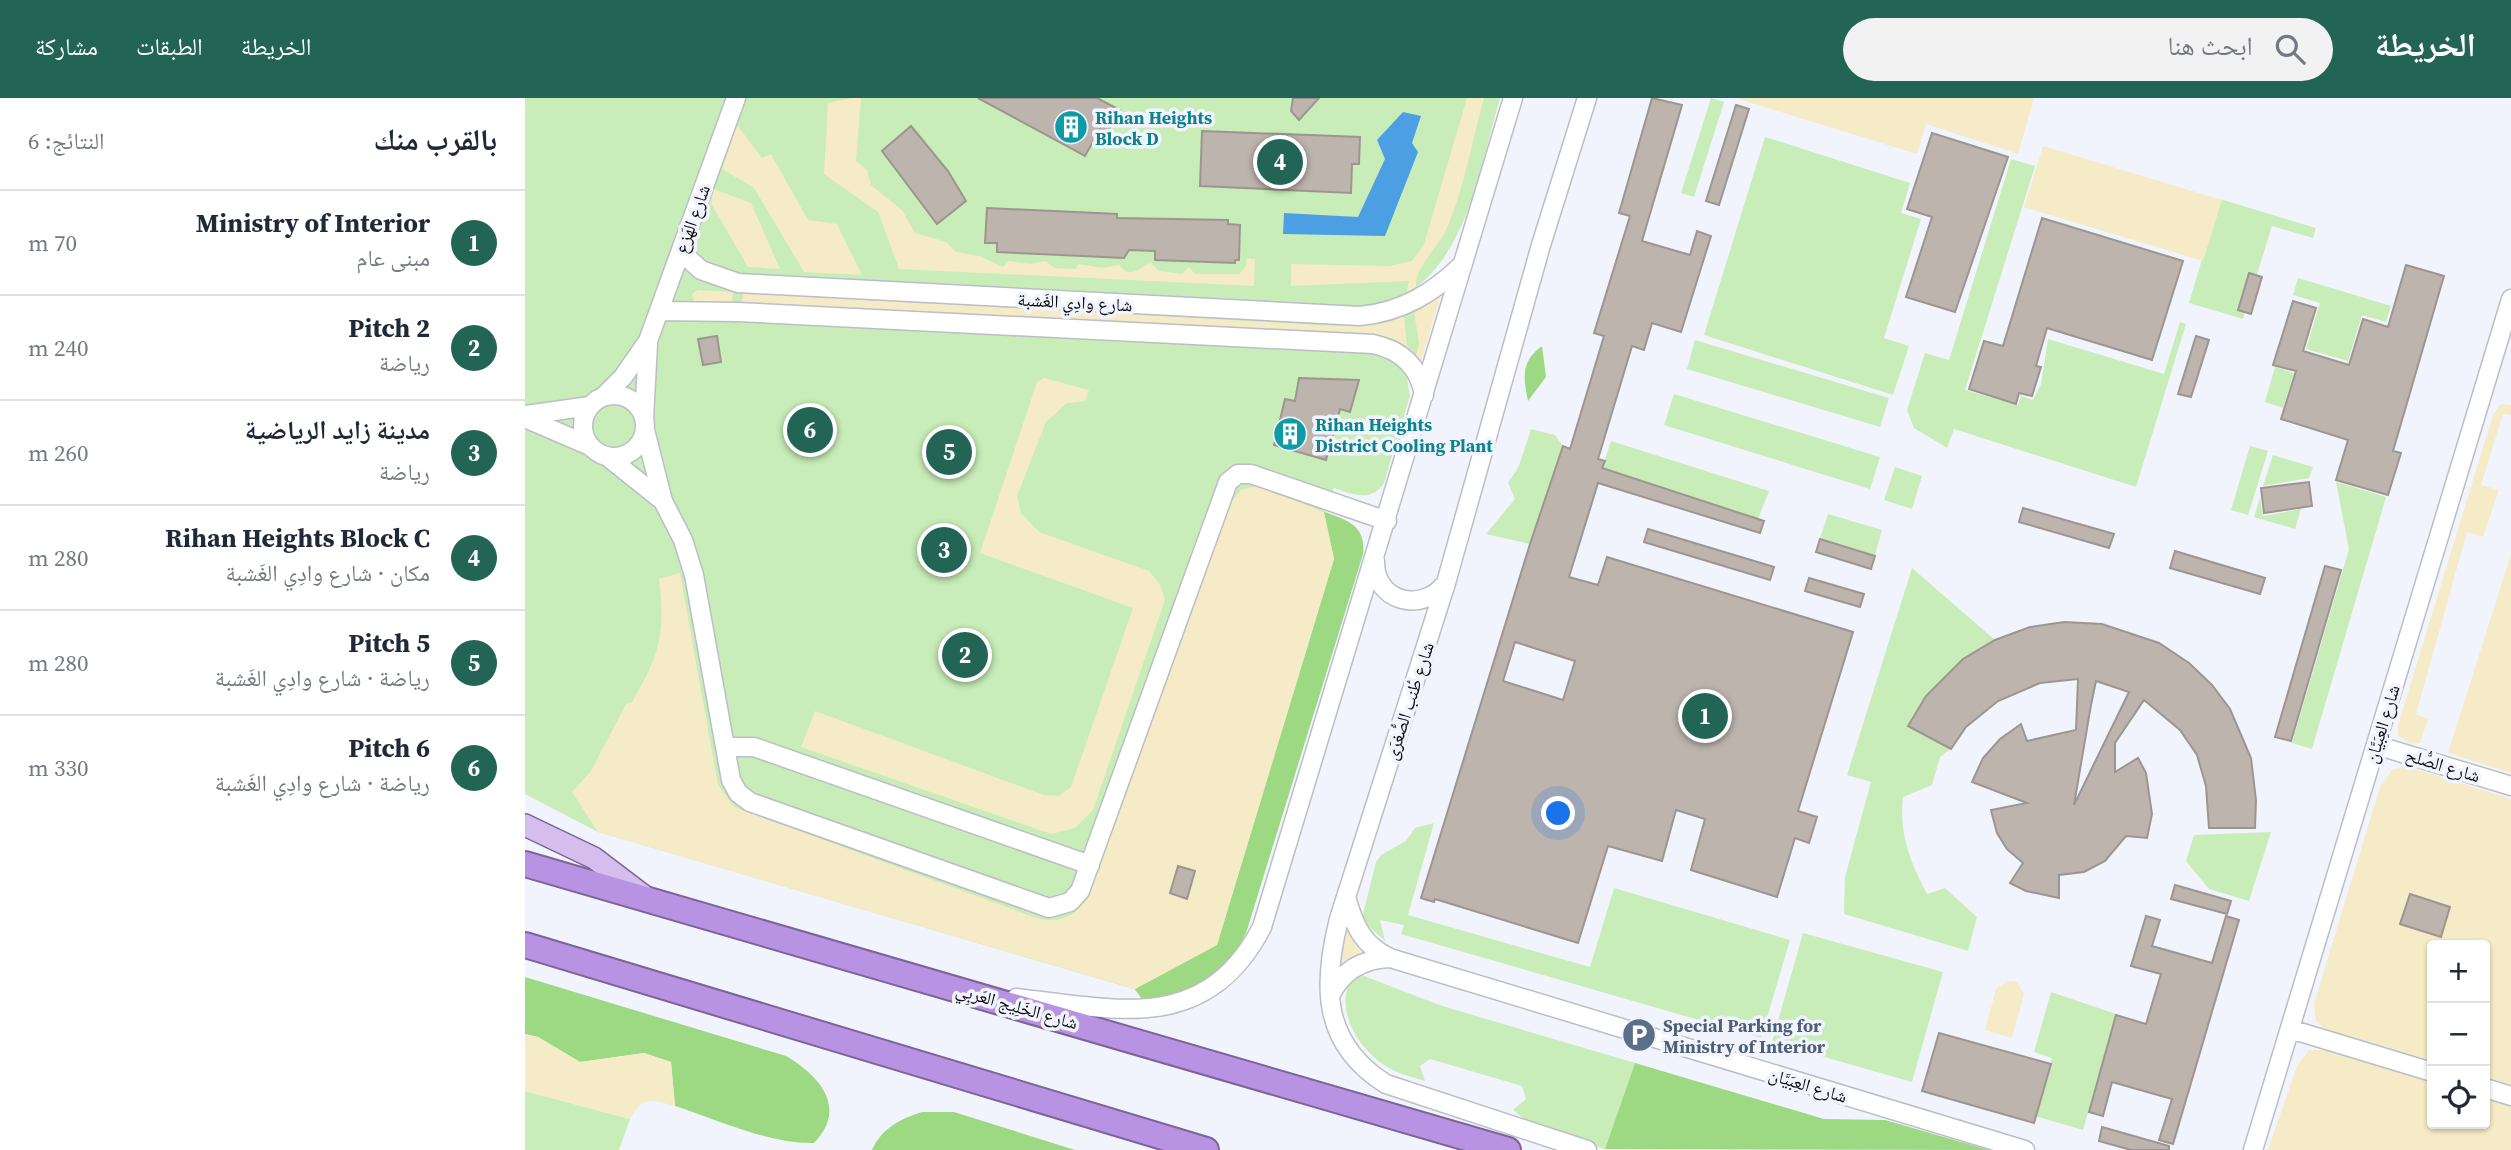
<!DOCTYPE html>
<html lang="ar">
<head>
<meta charset="utf-8">
<style>
  :root { --surface:#fff; --page:#f2f2f3; --text:#1f2937; --muted:#747a83; --line:#e0e1e3; --accent:#236555 }
  body { margin:0; font-family:"Source Serif 4","Noto Naskh Arabic",serif; background:var(--page); color:var(--text); direction:rtl }
  .controls { position:absolute; right:21px; bottom:21px; display:grid; overflow:hidden; border-radius:7px; box-shadow:0 2px 5px #0004 }
  .controls button { width:63px; height:63px; display:grid; place-items:center; padding:0; border:0; border-bottom:2px solid var(--line); background:var(--surface); color:var(--text); font:35px sans-serif }
  .you { position:absolute; left:1034px; top:716px; width:24px; height:24px; margin:-18px; border:5px solid #fff; border-radius:50%; background:#1a73e8; box-shadow:0 0 0 10px #1a73e833 }
  .badge { display:grid; place-items:center; width:46px; height:46px; border-radius:50%; background:var(--accent); color:#fff; font-size:23px; font-weight:700 }
  .pin { position:absolute; translate:-50% -50%; border:4px solid #fff; box-shadow:0 2px 7px #0006 }
  .list { margin:0; padding:0; list-style:none }
  h2 { display:flex; justify-content:space-between; align-items:center; height:91px; margin:0; padding:0 28px; font-size:30px }
  h2 small { font-size:23px; font-weight:400; color:var(--muted) }
  .list li { display:grid; grid-template-columns:46px 1fr auto; gap:21px; align-items:center; box-sizing:border-box; height:105px; padding:0 28px; border-top:2px solid var(--line) }
  .list b { display:block; font-size:26px; white-space:nowrap }
  .list p { margin:0; font-size:23px; white-space:nowrap; color:var(--muted) }
  .list em { font-size:23px; font-style:normal; color:var(--muted) }
  .icon { flex:none; width:38px; height:38px; fill:none; stroke:currentColor; stroke-width:2; stroke-linecap:round; stroke-linejoin:round }
  .map { position:relative; flex:none; width:1986px; height:1052px; overflow:hidden; direction:ltr }
  header { display:flex; align-items:center; gap:42px; box-sizing:border-box; height:98px; padding:0 35px; background:var(--accent); color:#fff }
  header strong { font-size:33px }
  nav { display:flex; gap:38px; margin-inline-start:auto; font-size:24px }
  .search { width:490px; height:63px; background:var(--page); display:flex; align-items:center; gap:18px; box-sizing:border-box; padding:0 24px; border-radius:38px; color:var(--muted); font-size:26px }
  main { display:flex }
  aside { flex:1; background:var(--surface) }
  .map>svg:first-child { display:block }
</style>
</head>
<body>
<header>
<strong>الخريطة</strong>
<div class="search"><svg class="icon" aria-label="search" viewBox="0 0 24 24"><circle cx="10" cy="10" r="6"/><path d="M15 15l6 6"/></svg>ابحث هنا</div>
<nav><a>الخريطة</a><a>الطبقات</a><a>مشاركة</a></nav>
</header>
<main>
<div class="map">
<svg width="1986" height="1052" viewBox="0 0 1986 1052">
  <rect width="100%" height="100%" fill="#f2f4fd"/>
  <path fill="#c8edb8" d="M 0,0 L 975,0 C 956,65 945,149 889,191 L 897,209 L 907,202 L 896,263 L 882,248 L 869,263 L 881,275 L 885,298 L 859,385 C 846,405 827,396 809,390 L 799,413 C 821,423 841,426 838,456 L 721,835 L 619,904 L 609,891 L 73,734 L 0,696 Z
    M 1186,0 L 1199,4 L 1169,99 L 1156,95 Z
    M 1240,39 L 1385,85 L 1376,115 L 1396,121 L 1359,240 L 1384,248 L 1368,297 L 1179,237 Z
    M 1486,61 L 1510,68 L 1440,292 L 1493,307 L 1496,298 L 1508,302 L 1516,286 L 1523,241 L 1639,276 L 1655,224 L 1661,226 L 1611,389 L 1429,331 L 1422,350 L 1389,330 L 1382,312 L 1400,255 L 1424,262 Z
    M 1695,101 L 1791,130 L 1788,140 L 1747,128 L 1718,221 L 1664,205 Z
    M 1773,180 L 1866,208 L 1861,224 L 1837,217 L 1823,263 L 1781,251 L 1795,205 L 1768,197 Z
    M 1170,242 L 1364,300 L 1355,329 L 1162,271 Z
    M 1750,269 L 1769,275 L 1758,310 L 1740,304 Z
    M 1149,296 L 1355,359 L 1345,391 L 1139,327 Z
    M 1006,331 L 1030,337 L 1038,348 L 1005,446 L 961,436 L 990,401 L 983,385 L 994,368 Z
    M 1086,343 L 1244,393 L 1233,421 L 1077,370 Z
    M 1725,348 L 1743,353 L 1723,417 L 1706,412 Z
    M 1748,357 L 1788,369 L 1784,380 L 1738,388 Z
    M 1370,369 L 1397,378 L 1387,411 L 1359,402 Z
    M 1811,384 L 1861,399 L 1787,651 L 1767,645 L 1824,451 Z
    M 1735,399 L 1738,418 L 1776,411 L 1770,431 L 1729,419 Z
    M 1303,416 L 1357,432 L 1350,457 L 1295,440 Z
    M 1387,470 L 1470,542 C 1433,564 1404,588 1383,627 L 1426,651 L 1415,659 L 1407,687 L 1378,699 C 1374,736 1385,763 1402,796 L 1420,790 L 1452,819 L 1443,853 L 1319,816 L 1320,779 L 1346,684 L 1322,677 Z
    M 909,725 L 883,817 L 1065,869 L 1089,790 L 1265,842 L 1236,940 L 876,836 L 879,827 L 855,822 L 860,843 L 842,827 L 838,816 L 851,764 L 856,757 L 881,743 L 890,730 Z
    M 1746,734 L 1724,803 L 1684,791 L 1661,763 L 1669,737 Z
    M 1278,835 L 1418,874 L 1387,984 L 1247,944 Z
    M 837,877 L 914,907 L 1110,965 L 1080,1051 L 1013,1031 L 988,1012 L 1001,1001 L 997,988 L 905,961 L 895,968 L 900,983 C 887,979 870,975 859,967 C 832,949 811,913 825,882 Z
    M 1526,894 L 1591,916 L 1558,1032 L 1510,1018 L 1527,960 L 1509,954 Z
    M 0,993 L 105,1021 L 94,1052 L 0,1052 Z"/>
  <path fill="#9dd883" d="M 1017,248 L 1021,279 L 1003,303 C 998,279 996,263 1017,248 Z
    M 799,414 C 822,422 841,427 838,456 L 721,835 L 708,860 L 675,890 L 619,904 L 610,891 L 692,847 L 809,461 Z
    M 0,879 L 261,958 C 295,978 323,1010 289,1045 C 243,1046 194,1022 150,1008 L 146,964 L 119,955 L 55,964 L 13,939 L 0,936 Z
    M 1110,965 L 1299,1021 L 1360,1022 L 1464,1052 L 1080,1051 Z
    M 397,1014 L 429,1014 L 550,1052 L 347,1052 C 357,1030 375,1021 397,1014 Z"/>
  <path fill="#f5ebc6" d="M 327,0 L 336,0 L 331,63 L 342,72 L 346,87 L 377,112 L 390,135 L 421,144 L 431,154 L 454,158 L 478,169 L 484,163 L 505,166 L 521,163 L 529,170 L 551,171 L 553,166 L 578,170 L 594,167 C 606,182 613,170 626,165 L 634,173 L 657,176 L 664,169 L 670,176 L 714,176 L 721,168 L 722,160 L 730,161 L 729,188 L 374,171 L 353,114 L 299,76 L 303,5 Z
    M 942,0 L 959,0 C 947,43 939,92 921,132 C 912,152 890,167 891,190 L 881,196 L 884,183 L 766,188 L 766,166 L 864,168 L 887,163 L 899,146 Z
    M 1210,0 L 1509,0 L 1493,56 L 1401,26 L 1392,56 Z
    M 212,27 L 237,60 L 246,56 L 283,122 L 312,126 L 337,177 L 279,174 L 229,90 L 197,71 Z
    M 1518,48 L 1697,102 L 1678,163 L 1499,109 Z
    M 189,91 L 226,105 L 255,171 L 223,169 L 186,105 Z
    M 173,192 L 208,194 L 207,205 L 169,203 L 167,196 Z
    M 917,193 L 896,263 L 891,257 L 894,246 L 889,213 Z
    M 218,195 L 813,228 L 848,226 L 879,218 L 882,248 L 869,241 L 841,235 L 217,206 Z
    M 519,280 L 564,292 L 560,303 L 542,305 L 521,324 L 492,398 L 496,415 L 514,434 L 624,473 L 635,486 L 640,502 L 568,712 L 550,730 L 526,736 L 276,649 L 290,613 L 519,697 L 533,698 L 546,689 L 608,510 L 455,455 L 512,284 Z
    M 1976,306 L 1986,307 L 1986,317 L 1978,316 L 1956,387 L 1974,392 L 1958,439 L 1942,434 L 1891,616 L 1903,621 L 1895,645 L 1885,646 L 1873,637 L 1873,627 L 1968,317 Z
    M 732,388 L 799,414 L 809,461 L 692,847 L 610,891 L 73,734 L 47,694 L 66,673 L 101,606 L 107,604 C 134,558 141,535 134,481 L 155,475 L 193,687 L 209,709 L 514,821 C 536,825 552,818 563,798 L 706,404 L 716,392 Z
    M 1986,456 L 1986,675 L 1923,655 Z
    M 1881,668 L 1986,701 L 1986,987 L 1960,979 L 1960,847 L 1907,847 L 1907,963 L 1800,931 L 1791,923 L 1789,906 L 1855,689 L 1867,672 Z
    M 822,832 L 842,856 L 813,872 Z
    M 1482,883 L 1492,884 L 1499,896 L 1487,940 L 1460,932 L 1471,891 Z
    M 0,936 L 13,939 L 55,964 L 120,955 L 146,965 L 150,1008 C 125,1002 119,997 105,1021 L 0,993 Z
    M 1784,952 L 1805,952 L 1907,983 L 1907,1026 L 1960,1026 L 1960,999 L 1986,1007 L 1986,1052 L 1743,1052 L 1772,968 Z"/>
  <path fill="#4b9fe2" d="M 878,14 L 896,18 L 887,45 L 893,54 L 860,138 L 758,136 L 759,115 L 833,119 L 860,61 L 852,42 Z"/>
  <path fill="#bcb4ad" stroke="#9d958f" stroke-width="2" fill-rule="evenodd" d="M 453,0 L 572,0 L 595,12 L 582,35 L 575,31 L 560,58 Z
    M 768,0 L 794,0 L 774,22 L 766,13 Z
    M 1127,0 L 1157,7 L 1117,143 L 1165,157 L 1172,133 L 1186,138 L 1156,234 L 1127,225 L 1119,252 L 1107,248 L 1073,361 L 1080,363 L 1077,370 L 1239,423 L 1235,435 L 1073,385 L 1044,479 L 1073,487 L 1082,459 L 1328,534 L 1273,713 L 1292,719 L 1284,745 L 1270,740 L 1252,799 L 1166,772 L 1180,721 L 1151,712 L 1137,763 L 1083,748 L 1053,845 L 910,801 L 909,804 L 896,800 L 1005,446 L 1038,348 L 1045,351 L 1079,238 L 1069,235 L 1105,118 L 1094,115 ZM 990,544 L 1050,563 L 1038,602 L 978,583 Z
    M 1211,7 L 1224,11 L 1194,107 L 1181,103 Z
    M 386,28 L 423,73 L 441,103 L 412,126 L 357,53 Z
    M 677,33 L 835,39 L 834,66 L 827,66 L 826,95 L 675,88 Z
    M 1407,35 L 1483,59 L 1430,214 L 1381,199 L 1407,119 L 1382,111 Z
    M 462,110 L 592,116 L 592,120 L 703,122 L 703,126 L 715,127 L 714,162 L 710,162 L 710,165 L 630,162 L 630,153 L 604,152 L 599,160 L 472,154 L 472,145 L 460,145 Z
    M 1517,120 L 1658,163 L 1627,262 L 1522,230 L 1511,268 L 1516,269 L 1507,298 L 1494,295 L 1491,306 L 1444,291 L 1459,243 L 1478,248 Z
    M 1881,167 L 1919,178 L 1868,353 L 1876,355 L 1863,397 L 1811,382 L 1823,342 L 1756,321 L 1771,273 L 1748,267 L 1768,203 L 1791,210 L 1778,253 L 1824,267 L 1838,221 L 1863,229 Z
    M 1724,175 L 1737,179 L 1726,216 L 1713,212 Z
    M 192,238 L 196,264 L 178,267 L 173,241 Z
    M 1671,238 L 1684,242 L 1666,299 L 1653,296 Z
    M 774,280 L 834,282 L 825,314 L 815,311 L 801,362 L 749,347 L 760,301 L 770,303 Z
    M 1784,384 L 1787,408 L 1739,415 L 1736,390 Z
    M 1498,410 L 1589,436 L 1584,450 L 1494,424 Z
    M 1123,431 L 1249,469 L 1245,482 L 1119,444 Z
    M 1295,441 L 1350,458 L 1346,471 L 1291,454 Z
    M 1650,453 L 1740,480 L 1735,496 L 1645,470 Z
    M 1800,468 L 1816,472 L 1766,643 L 1750,639 Z
    M 1284,480 L 1339,496 L 1335,509 L 1280,493 Z
    M 1539,524 L 1577,526 L 1634,545 L 1664,565 L 1687,587 L 1705,611 L 1726,660 L 1731,702 L 1730,730 L 1684,730 L 1681,688 L 1672,657 L 1655,632 L 1619,602 L 1590,645 L 1590,674 L 1613,660 L 1621,675 L 1627,716 L 1622,740 L 1601,738 L 1580,763 L 1559,774 L 1534,777 L 1534,800 L 1501,793 L 1485,785 L 1498,765 L 1482,751 L 1472,735 L 1466,712 L 1502,705 L 1447,684 L 1458,660 L 1475,641 L 1496,626 L 1502,643 L 1551,632 L 1553,581 L 1515,585 L 1473,603 L 1441,629 L 1426,651 L 1383,628 L 1401,598 L 1438,561 L 1470,542 L 1505,529 ZM 1571,583 L 1604,594 L 1549,707 L 1566,607 Z
    M 653,768 L 670,773 L 662,801 L 645,795 Z
    M 1650,787 L 1706,803 L 1702,816 L 1646,801 Z
    M 1885,796 L 1925,809 L 1916,839 L 1875,826 Z
    M 1621,818 L 1635,822 L 1627,848 L 1687,865 L 1701,818 L 1714,822 L 1648,1046 L 1634,1042 L 1647,1001 L 1587,984 L 1578,1018 L 1564,1014 L 1591,917 L 1621,926 L 1636,876 L 1606,868 Z
    M 1414,935 L 1526,966 L 1509,1025 L 1397,993 Z
    M 1577,1029 L 1644,1048 L 1644,1052 L 1606,1052 L 1574,1043 Z"/>
  <g fill="none" stroke-linecap="round" stroke-linejoin="round">
    <g stroke="#bbbec6" stroke-width="21">
      <path id="minor" d="M 1062,0 L 1016,147 L 921,485 L 814,821 C 797,888 797,946 861,986 L 1062,1052
        M 156,154 L 176,172 L 213,185 L 835,218 C 877,214 908,195 938,166
        M 134,213 L 212,214 L 848,246 C 876,252 894,268 899,297
        M58 328a31 31 0 1 1 62 0a31 31 0 1 1-62 0Z
        M 78,299 L 98,279 L 123,243 L 211,0
        M 0,317 L 65,308
        M 0,320 L 65,348
        M 119,321 L 123,246
        M 120,332 L 138,403 L 158,442 L 169,477 L 206,682 L 213,695 L 225,704 L 524,810 L 545,804 L 555,793 L 703,384 L 713,376 L 726,376 L 862,423
        M 83,359 L 138,403
        M 850,463 C 849,503 896,516 920,486
        M 1851,647 L 1986,688
        M 200,649 L 229,649 L 565,767
        M 821,799 C 829,827 837,847 865,860 L 1500,1052
        M 805,898 C 817,872 838,861 865,860
        M 491,900 C 591,911 681,937 737,829 L 988,0
        M 1765,931 L 1907,974
        M 1960,990 L 1986,998
        M 1728,1052 L 1986,201"/>
    </g>
    <g stroke="#7c6398" stroke-width="24">
      <path id="major" d="M 0,727 L 69,760 L 123,801"/>
    </g>
    <g stroke="#7c6398" stroke-width="28">
      <path id="highway" d="M 0,766 L 983,1052
        M 0,847 L 681,1052"/>
    </g>
    <use href="#minor" stroke="#fff" stroke-width="18"/>
    <use href="#major" stroke="#d5beee" stroke-width="21"/>
    <use href="#highway" stroke="#b993e3" stroke-width="24"/>
  </g>
  <defs>
    <g id="building-disc" transform="scale(1.75)"><circle r="9.5" fill="#0f9aa8" stroke="#f2f4fd"/><path d="M-4-6H4V6H1V3H-1V6H-4ZM-2.5-4.3h1.7v1.8h-1.7ZM.8-4.3h1.7v1.8H.8ZM-2.5-1h1.7V.8h-1.7ZM.8-1h1.7V.8H.8Z" fill="#fff"/></g>
    <g id="parking-disc" transform="scale(1.75)"><circle r="9.5" fill="#5c6f8a" stroke="#f2f4fd"/><path d="M-3.5-5.5H1a3.5 3.5 0 0 1 0 7H-1V5.5H-3.5ZM-1-3.4V-.6H.8a1.4 1.4 0 0 0 0-2.8Z" fill="#fff"/></g>
  </defs>
  <g fill-rule="evenodd">
    <use href="#building-disc" x="546" y="29"/>
    <use href="#building-disc" x="765" y="336"/>
    <use href="#parking-disc" x="1114" y="937"/>
  </g>
  <g text-anchor="middle" dominant-baseline="central" stroke-width="7" stroke-linejoin="round" paint-order="stroke">
    <g font-size="18" font-weight="bold" fill="#0d838f" stroke="#f2f4fd" text-anchor="start">
      <text x="570" y="19">Rihan Heights<tspan x="570" dy="21">Block D</tspan></text>
      <text x="790" y="326">Rihan Heights<tspan x="790" dy="21">District Cooling Plant</tspan></text>
    </g>
    <g font-size="18" fill="#0a0b0e" stroke="#f2f4fd">
      <text transform="translate(167 121) rotate(-70)">شارع الهَزع</text>
      <text transform="translate(550 204) rotate(3)">شارع وادِي الغَشبة</text>
      <text transform="translate(884 603) rotate(-72)">شارع طُنب الصُّغرَى</text>
      <text transform="translate(1857 626) rotate(-73)">شارع العِبَيَّان</text>
      <text transform="translate(1918 667) rotate(17)">شارع الصُّلح</text>
      <text transform="translate(492 908) rotate(16)">شارع الخَلِيج العَربِي</text>
      <text transform="translate(1283 987) rotate(17)">شارع العِبَيَّان</text>
    </g>
    <g font-size="18" font-weight="bold" fill="#4e5e75" stroke="#f2f4fd" text-anchor="start">
      <text x="1138" y="927">Special Parking for<tspan x="1138" dy="21">Ministry of Interior</tspan></text>
    </g>
  </g>
</svg>
<div class="controls">
<button>+</button>
<button>−</button>
<button><svg class="icon" aria-label="locate" viewBox="0 0 24 24"><circle cx="12" cy="12" r="6"/><path d="M12 2v4M12 18v4M2 12h4M18 12h4"/></svg></button>
</div>
<div class="you"></div>
<div class="pin badge" style="left:1180px;top:618px">1</div>
<div class="pin badge" style="left:440px;top:557px">2</div>
<div class="pin badge" style="left:419px;top:452px">3</div>
<div class="pin badge" style="left:755px;top:64px">4</div>
<div class="pin badge" style="left:424px;top:354px">5</div>
<div class="pin badge" style="left:285px;top:332px">6</div>
</div>
<aside>
<h2>بالقرب منك<small>النتائج: 6</small></h2>
<ul class="list">
<li><span class="badge">1</span><div><b>Ministry of Interior</b><p>مبنى عام</p></div><em>70 m</em></li>
<li><span class="badge">2</span><div><b>Pitch 2</b><p>رياضة</p></div><em>240 m</em></li>
<li><span class="badge">3</span><div><b>مدينة زايد الرياضية</b><p>رياضة</p></div><em>260 m</em></li>
<li><span class="badge">4</span><div><b>Rihan Heights Block C</b><p>مكان · شارع وادِي الغَشبة</p></div><em>280 m</em></li>
<li><span class="badge">5</span><div><b>Pitch 5</b><p>رياضة · شارع وادِي الغَشبة</p></div><em>280 m</em></li>
<li><span class="badge">6</span><div><b>Pitch 6</b><p>رياضة · شارع وادِي الغَشبة</p></div><em>330 m</em></li>
</ul>
</aside>
</main>
</body>
</html>
